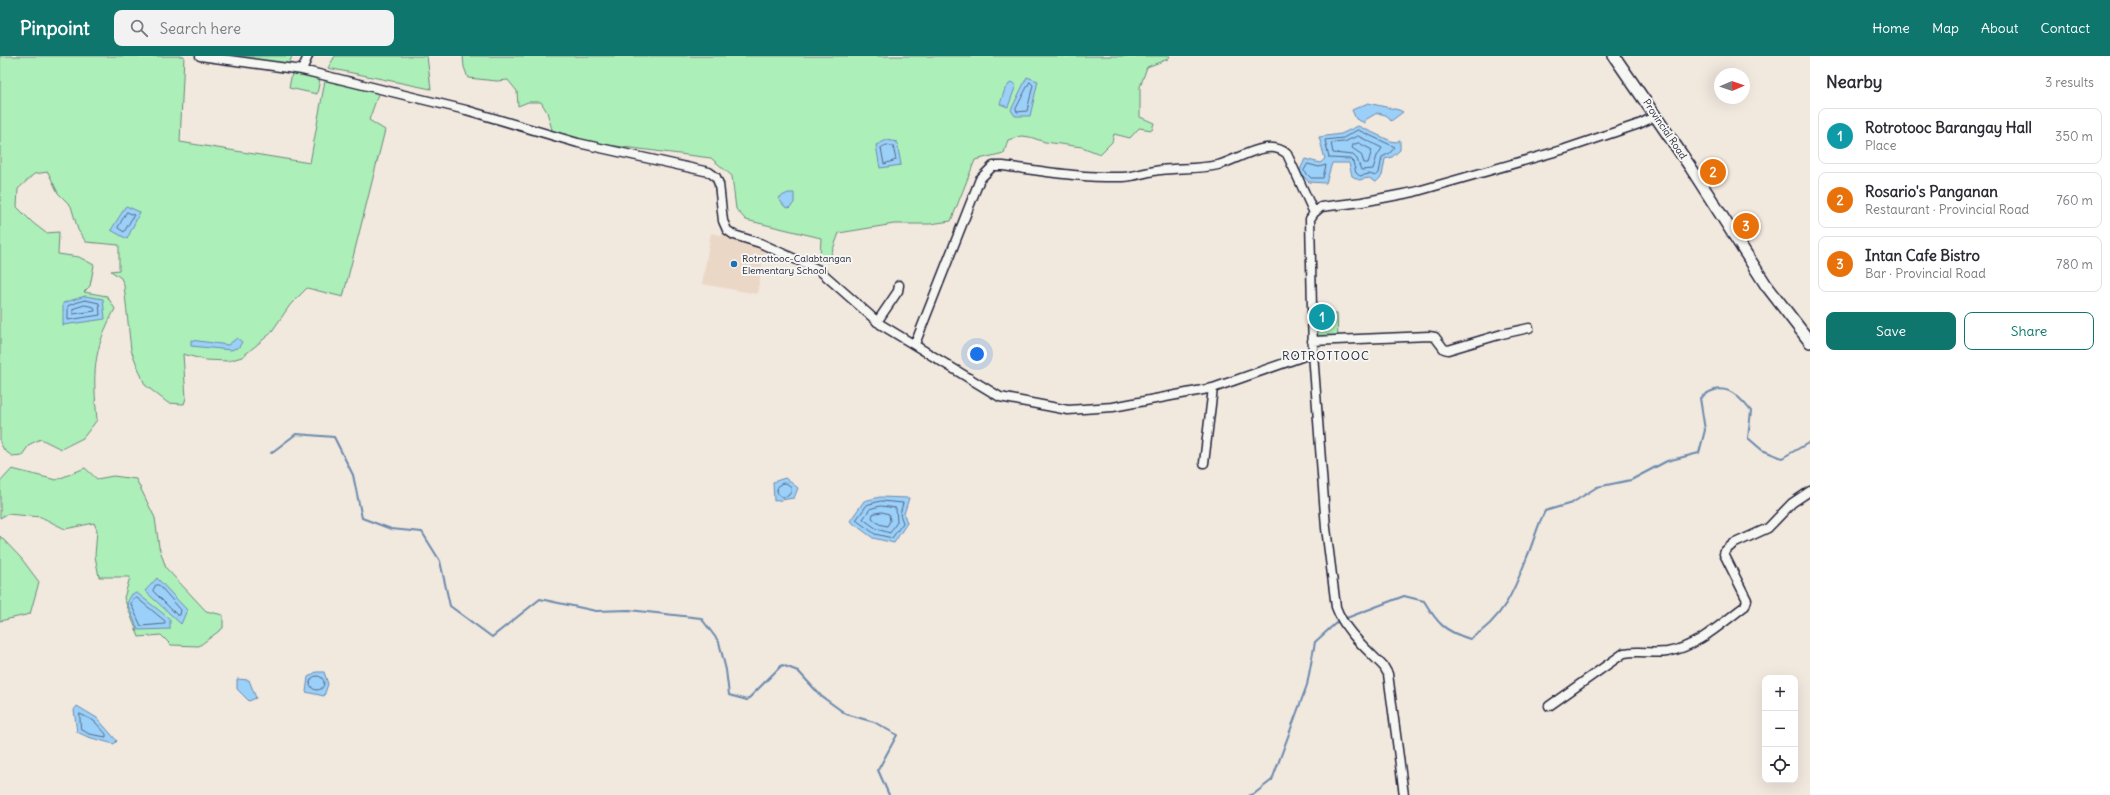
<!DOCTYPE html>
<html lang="en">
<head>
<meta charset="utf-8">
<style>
  :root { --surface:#fff; --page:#f2f2f3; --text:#2b2b33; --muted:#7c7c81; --line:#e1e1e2; --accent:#0f766e }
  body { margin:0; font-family:Delius,sans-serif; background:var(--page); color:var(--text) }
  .controls { position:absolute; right:12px; bottom:12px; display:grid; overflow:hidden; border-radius:8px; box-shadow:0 4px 16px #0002 }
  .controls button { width:36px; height:36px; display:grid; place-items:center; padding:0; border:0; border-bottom:1px solid var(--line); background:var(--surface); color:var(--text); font:20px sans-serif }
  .compass { position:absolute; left:1714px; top:12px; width:36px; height:36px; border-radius:50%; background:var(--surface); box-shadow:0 4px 16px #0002; rotate:88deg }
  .you { position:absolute; left:977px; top:298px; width:14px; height:14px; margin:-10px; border:3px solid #fff; border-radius:50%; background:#1a73e8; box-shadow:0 0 0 6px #1a73e833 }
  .badge { display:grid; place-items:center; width:26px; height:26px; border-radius:50%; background:var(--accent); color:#fff; font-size:13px; font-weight:700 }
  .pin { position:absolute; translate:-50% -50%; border:2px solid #fff; box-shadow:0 1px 4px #0006 }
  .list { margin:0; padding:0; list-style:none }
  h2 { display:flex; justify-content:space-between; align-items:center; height:52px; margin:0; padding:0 16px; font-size:17px }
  h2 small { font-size:13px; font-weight:400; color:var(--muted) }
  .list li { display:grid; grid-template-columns:26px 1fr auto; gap:12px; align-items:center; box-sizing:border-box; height:56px; margin:0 8px 8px; padding:0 8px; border:1px solid var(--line); border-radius:8px }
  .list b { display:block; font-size:15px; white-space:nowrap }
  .list p { margin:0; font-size:13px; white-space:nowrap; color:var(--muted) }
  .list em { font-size:13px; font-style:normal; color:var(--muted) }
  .actions { display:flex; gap:8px; padding:12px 16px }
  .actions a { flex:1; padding:9px 0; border:1px solid var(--accent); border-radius:8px; text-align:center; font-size:14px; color:var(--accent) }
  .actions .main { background:var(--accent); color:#fff }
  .icon { flex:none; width:22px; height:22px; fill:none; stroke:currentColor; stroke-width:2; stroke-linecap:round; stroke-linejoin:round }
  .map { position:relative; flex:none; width:1810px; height:739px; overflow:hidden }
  header { display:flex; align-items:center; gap:24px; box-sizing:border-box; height:56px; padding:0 20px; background:var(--accent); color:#fff }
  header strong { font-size:19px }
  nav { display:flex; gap:22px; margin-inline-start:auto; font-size:14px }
  .search { width:280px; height:36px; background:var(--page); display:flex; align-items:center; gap:10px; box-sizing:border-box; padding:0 14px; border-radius:8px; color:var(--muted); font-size:15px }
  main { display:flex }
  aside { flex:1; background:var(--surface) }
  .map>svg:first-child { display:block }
</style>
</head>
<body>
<header>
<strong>Pinpoint</strong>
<div class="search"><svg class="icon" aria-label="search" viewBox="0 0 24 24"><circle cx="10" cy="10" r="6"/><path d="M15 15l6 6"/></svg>Search here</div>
<nav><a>Home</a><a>Map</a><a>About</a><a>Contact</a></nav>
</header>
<main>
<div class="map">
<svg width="1810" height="739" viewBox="0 0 1810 739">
  <rect width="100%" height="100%" fill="#f1e8de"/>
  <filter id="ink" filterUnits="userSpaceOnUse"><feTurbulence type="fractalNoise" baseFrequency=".025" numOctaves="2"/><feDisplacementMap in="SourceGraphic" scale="8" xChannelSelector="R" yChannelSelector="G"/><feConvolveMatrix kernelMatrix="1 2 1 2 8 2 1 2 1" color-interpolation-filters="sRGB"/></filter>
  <g filter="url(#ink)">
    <path fill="#ebd7c6" d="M 711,177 L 766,188 L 757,238 L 702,228 Z"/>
    <path fill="#adefb8" stroke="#68887a" d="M 0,0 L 184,0 L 180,86 L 310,107 L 326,19 L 380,33 L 369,64 L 385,74 L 343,241 L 307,232 L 290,249 L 270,278 L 242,301 L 228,305 L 205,304 L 183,298 L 186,342 L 184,348 L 168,347 L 145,329 L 131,294 L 124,229 L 121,222 L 111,215 L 119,214 L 119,189 L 86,186 L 78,174 L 71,150 L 58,137 L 48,116 L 34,118 L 18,133 L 17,151 L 33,167 L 46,177 L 59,176 L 58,198 L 79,201 L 94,209 L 90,230 L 84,236 L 107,240 L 115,253 C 92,295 93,318 97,364 L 83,382 L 61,393 L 41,383 L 30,388 L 22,399 L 12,400 L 4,394 L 0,386 Z
      M 203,0 L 292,0 L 288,10 Z
      M 335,0 L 427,0 L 431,33 L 328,12 Z
      M 463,0 L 1170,0 L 1168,3 L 1147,11 L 1140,31 L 1140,61 L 1154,67 L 1152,74 L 1139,72 L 1130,82 L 1114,78 L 1112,86 L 1100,98 L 1082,91 L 1045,86 L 1030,81 L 1021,80 L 1008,84 L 1004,97 L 975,104 L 951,165 L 930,168 L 894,168 L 839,177 L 828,207 L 820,201 L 821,182 L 746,164 L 736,153 L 732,120 L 711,102 L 592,87 L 553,77 L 547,56 L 541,46 L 528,46 L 518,50 L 517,35 L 508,24 L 497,25 L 468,22 L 464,11 Z
      M 292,17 L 320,23 L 317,38 L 289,32 Z
      M 1313,258 L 1337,258 L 1338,283 L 1313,284 Z
      M 85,412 L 97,423 L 113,420 L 136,423 L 155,462 L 159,491 L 166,512 L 206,555 L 223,559 L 223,572 L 199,590 L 171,589 L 161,579 L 139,581 L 124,542 L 130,521 L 99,521 L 95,500 L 97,474 L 94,467 L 65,473 L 41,461 L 7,458 L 0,462 L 0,426 L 12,413 L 56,424 Z
      M 0,480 L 21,502 L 39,526 L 30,558 L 0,565 Z"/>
    <path fill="#9bd0f9" stroke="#6b8aad" d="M 1027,21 L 1038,25 L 1030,60 L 1015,60 L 1011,54 Z
      M 1011,26 L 1016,29 L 1008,51 L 1000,48 L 1005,33 Z
      M 1368,47 L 1399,54 L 1403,56 L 1391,65 L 1386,59 L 1377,57 L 1365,64 L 1365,67 L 1356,63 L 1352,54 Z
      M 1358,70 L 1391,85 L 1396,86 L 1400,84 L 1400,94 L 1392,101 L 1385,103 L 1382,120 L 1376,126 L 1369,122 L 1359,124 L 1352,120 L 1349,107 L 1332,107 L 1326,127 L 1309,126 L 1299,116 L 1305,103 L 1320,107 L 1325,103 L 1319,81 L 1341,78 Z
      M 887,84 L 897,86 L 901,109 L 880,112 L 876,89 Z
      M 788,137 L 794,137 L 794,147 L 789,152 L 785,151 L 778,142 Z
      M 126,150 L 140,156 L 127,183 L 111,174 Z
      M 85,240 L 103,243 L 105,263 L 63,269 L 63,247 Z
      M 237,282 L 242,286 L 239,291 L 231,294 L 191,290 L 191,284 L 228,289 Z
      M 785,422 L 798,432 L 794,442 L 774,445 L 773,426 Z
      M 880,441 L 909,442 L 904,458 L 907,467 L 894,487 L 873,482 L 850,465 L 864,445 Z
      M 157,522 L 187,554 L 181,568 L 145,535 Z
      M 137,537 L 170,563 L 170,573 L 138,574 L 127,547 L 132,538 Z
      M 316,616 L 324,616 L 328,628 L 324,640 L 306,636 L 308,621 Z
      M 237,623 L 249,624 L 256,642 L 249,645 L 237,633 Z
      M 77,650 L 97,662 L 117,685 L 114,688 L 88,681 L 77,676 L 74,654 Z"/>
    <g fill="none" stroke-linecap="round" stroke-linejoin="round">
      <path stroke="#526887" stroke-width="1" d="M 1030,26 L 1033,29 L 1027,55 L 1017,56 L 1016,53 Z
        M 1358,74 L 1395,91 L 1390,97 L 1382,101 L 1379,117 L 1376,120 L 1369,118 L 1360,120 L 1356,117 L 1353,106 L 1350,103 L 1329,102 L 1325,84 L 1343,82 Z
        M 1358,80 L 1382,92 L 1377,100 L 1373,113 L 1361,114 L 1357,103 L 1353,99 L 1333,97 L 1331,87 L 1344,86 Z
        M 1359,87 L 1372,94 L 1368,107 L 1364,107 L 1361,98 L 1352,92 L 1353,89 Z
        M 887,89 L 893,90 L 896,104 L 884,108 L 881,92 Z
        M 1308,108 L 1319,111 L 1326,109 L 1323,122 L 1311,122 L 1304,115 Z
        M 127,156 L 134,159 L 124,176 L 118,172 Z
        M 85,244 L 99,247 L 100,259 L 68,264 L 68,250 Z
        M 85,249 L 94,251 L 95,255 L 73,258 L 73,253 Z
        M777 434a7 7 0 1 1 14 0a7 7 0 1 1-14 0Z
        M 881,445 L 903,447 L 900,458 L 903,467 L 892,482 L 875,478 L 856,464 L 867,449 Z
        M 881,450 L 896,452 L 897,466 L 890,477 L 877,473 L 863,463 L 870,453 Z
        M 882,456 L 889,458 L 890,465 L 887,470 L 879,468 L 872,462 L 873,458 Z
        M 156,529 L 159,529 L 181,554 L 180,559 L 177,559 L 153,535 Z
        M 134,542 L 137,542 L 165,565 L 165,568 L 141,570 L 131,548 Z
        M310 627a7 7 0 1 1 14 0a7 7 0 1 1-14 0Z
        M 80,658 L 94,665 L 106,678 L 106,681 L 89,678 L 81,673 Z"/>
      <path stroke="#6b8aad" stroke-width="2" d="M 271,397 L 296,378 L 334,381 L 353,419 L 362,462 L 391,473 L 422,476 L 440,505 L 450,550 L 492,581 L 540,543 L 596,555 L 629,554 L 701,562 L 719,586 L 726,614 L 729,639 L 747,644 L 782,609 L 798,615 L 821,640 L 846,658 L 874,666 L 897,679 L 878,714 L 889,739
        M 1344,563 L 1404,540 L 1424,545 C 1438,568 1444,575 1470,583 C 1503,563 1514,535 1527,501 C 1534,485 1537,470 1545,455 L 1572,447 L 1597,431 L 1631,424 L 1667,405 L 1699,397 L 1705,374 L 1700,342 C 1722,324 1736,336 1751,355 L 1748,382 L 1762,394 L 1782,402 L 1810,386
        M 1250,739 L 1254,738 L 1272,724 L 1307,629 L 1315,586 L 1337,566"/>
      <g stroke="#22223b" stroke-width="11">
        <path id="minor" d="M 200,0 L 302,14 L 466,54 L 578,87 L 709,116 L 716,121 L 719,128 L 723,165 L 727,174 L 734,179 L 760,187 L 819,214 L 880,268 L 1000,341 L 1068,354 L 1113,351 L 1213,332 L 1313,297
          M 302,14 L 308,0
          M 877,266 L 898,235 L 899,229
          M 1312,285 L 1429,280 L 1435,281 L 1444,293 L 1448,294 L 1502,278 L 1529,272
          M 915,288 L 980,123 L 993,110 L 1003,110 C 1042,115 1082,122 1122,121 C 1135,121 1148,115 1161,114 C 1180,112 1200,113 1218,109 C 1238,104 1268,81 1287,98 L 1314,157
          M 1204,407 L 1213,332
          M 1549,650 L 1624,597 C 1639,594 1653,598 1667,596 C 1697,591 1722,567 1745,550 L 1747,544 L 1724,498 L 1725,495 L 1733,488 L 1768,472 L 1792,447 L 1810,435
          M 1404,739 L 1388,618 L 1384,611 C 1366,592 1345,576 1336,551 L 1326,472 L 1313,297 L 1310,163 L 1314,157 L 1321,151 L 1362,146 L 1414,136 L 1565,93 L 1639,68 L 1656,60"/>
      </g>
      <g stroke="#22223b" stroke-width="14">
        <path id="secondary" d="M 1614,0 L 1691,112 L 1766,229 L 1810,286"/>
      </g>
      <use href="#minor" stroke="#f6f6f2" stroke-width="8"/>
      <use href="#secondary" stroke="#f6f6f2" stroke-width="11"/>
    </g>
  </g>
  <circle fill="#1f6fb2" stroke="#f6f6f2" stroke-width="1.5" cx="734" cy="208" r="4"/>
  <g text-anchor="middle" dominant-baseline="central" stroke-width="4" stroke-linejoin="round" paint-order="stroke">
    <g font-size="10" fill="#22223b" stroke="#f6f6f2">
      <text transform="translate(1665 73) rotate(56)">Provincial Road</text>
    </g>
    <g font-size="10" fill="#22223b" stroke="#f6f6f2" text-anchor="start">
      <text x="742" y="202">Rotrottooc-Calabtangan<tspan x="742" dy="12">Elementary School</tspan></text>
    </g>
    <g font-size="12" letter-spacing="1" fill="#22223b" stroke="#f6f6f2">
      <text x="1326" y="299">ROTROTTOOC</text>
    </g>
  </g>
</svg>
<div class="controls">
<button>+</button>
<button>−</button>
<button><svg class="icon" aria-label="locate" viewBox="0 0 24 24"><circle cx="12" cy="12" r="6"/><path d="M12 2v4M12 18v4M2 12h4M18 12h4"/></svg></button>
</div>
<svg class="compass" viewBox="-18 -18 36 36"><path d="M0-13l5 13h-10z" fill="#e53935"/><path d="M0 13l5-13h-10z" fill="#7c7c81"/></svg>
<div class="you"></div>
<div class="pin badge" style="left:1322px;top:261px;background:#0f9aa8">1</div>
<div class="pin badge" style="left:1713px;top:116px;background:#e8710a">2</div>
<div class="pin badge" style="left:1746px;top:170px;background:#e8710a">3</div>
</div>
<aside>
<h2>Nearby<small>3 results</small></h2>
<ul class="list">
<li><span class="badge" style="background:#0f9aa8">1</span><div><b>Rotrotooc Barangay Hall</b><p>Place</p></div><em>350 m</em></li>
<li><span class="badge" style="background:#e8710a">2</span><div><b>Rosario's Panganan</b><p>Restaurant · Provincial Road</p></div><em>760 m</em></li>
<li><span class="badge" style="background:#e8710a">3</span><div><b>Intan Cafe Bistro</b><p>Bar · Provincial Road</p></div><em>780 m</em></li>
</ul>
<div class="actions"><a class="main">Save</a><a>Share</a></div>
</aside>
</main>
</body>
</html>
